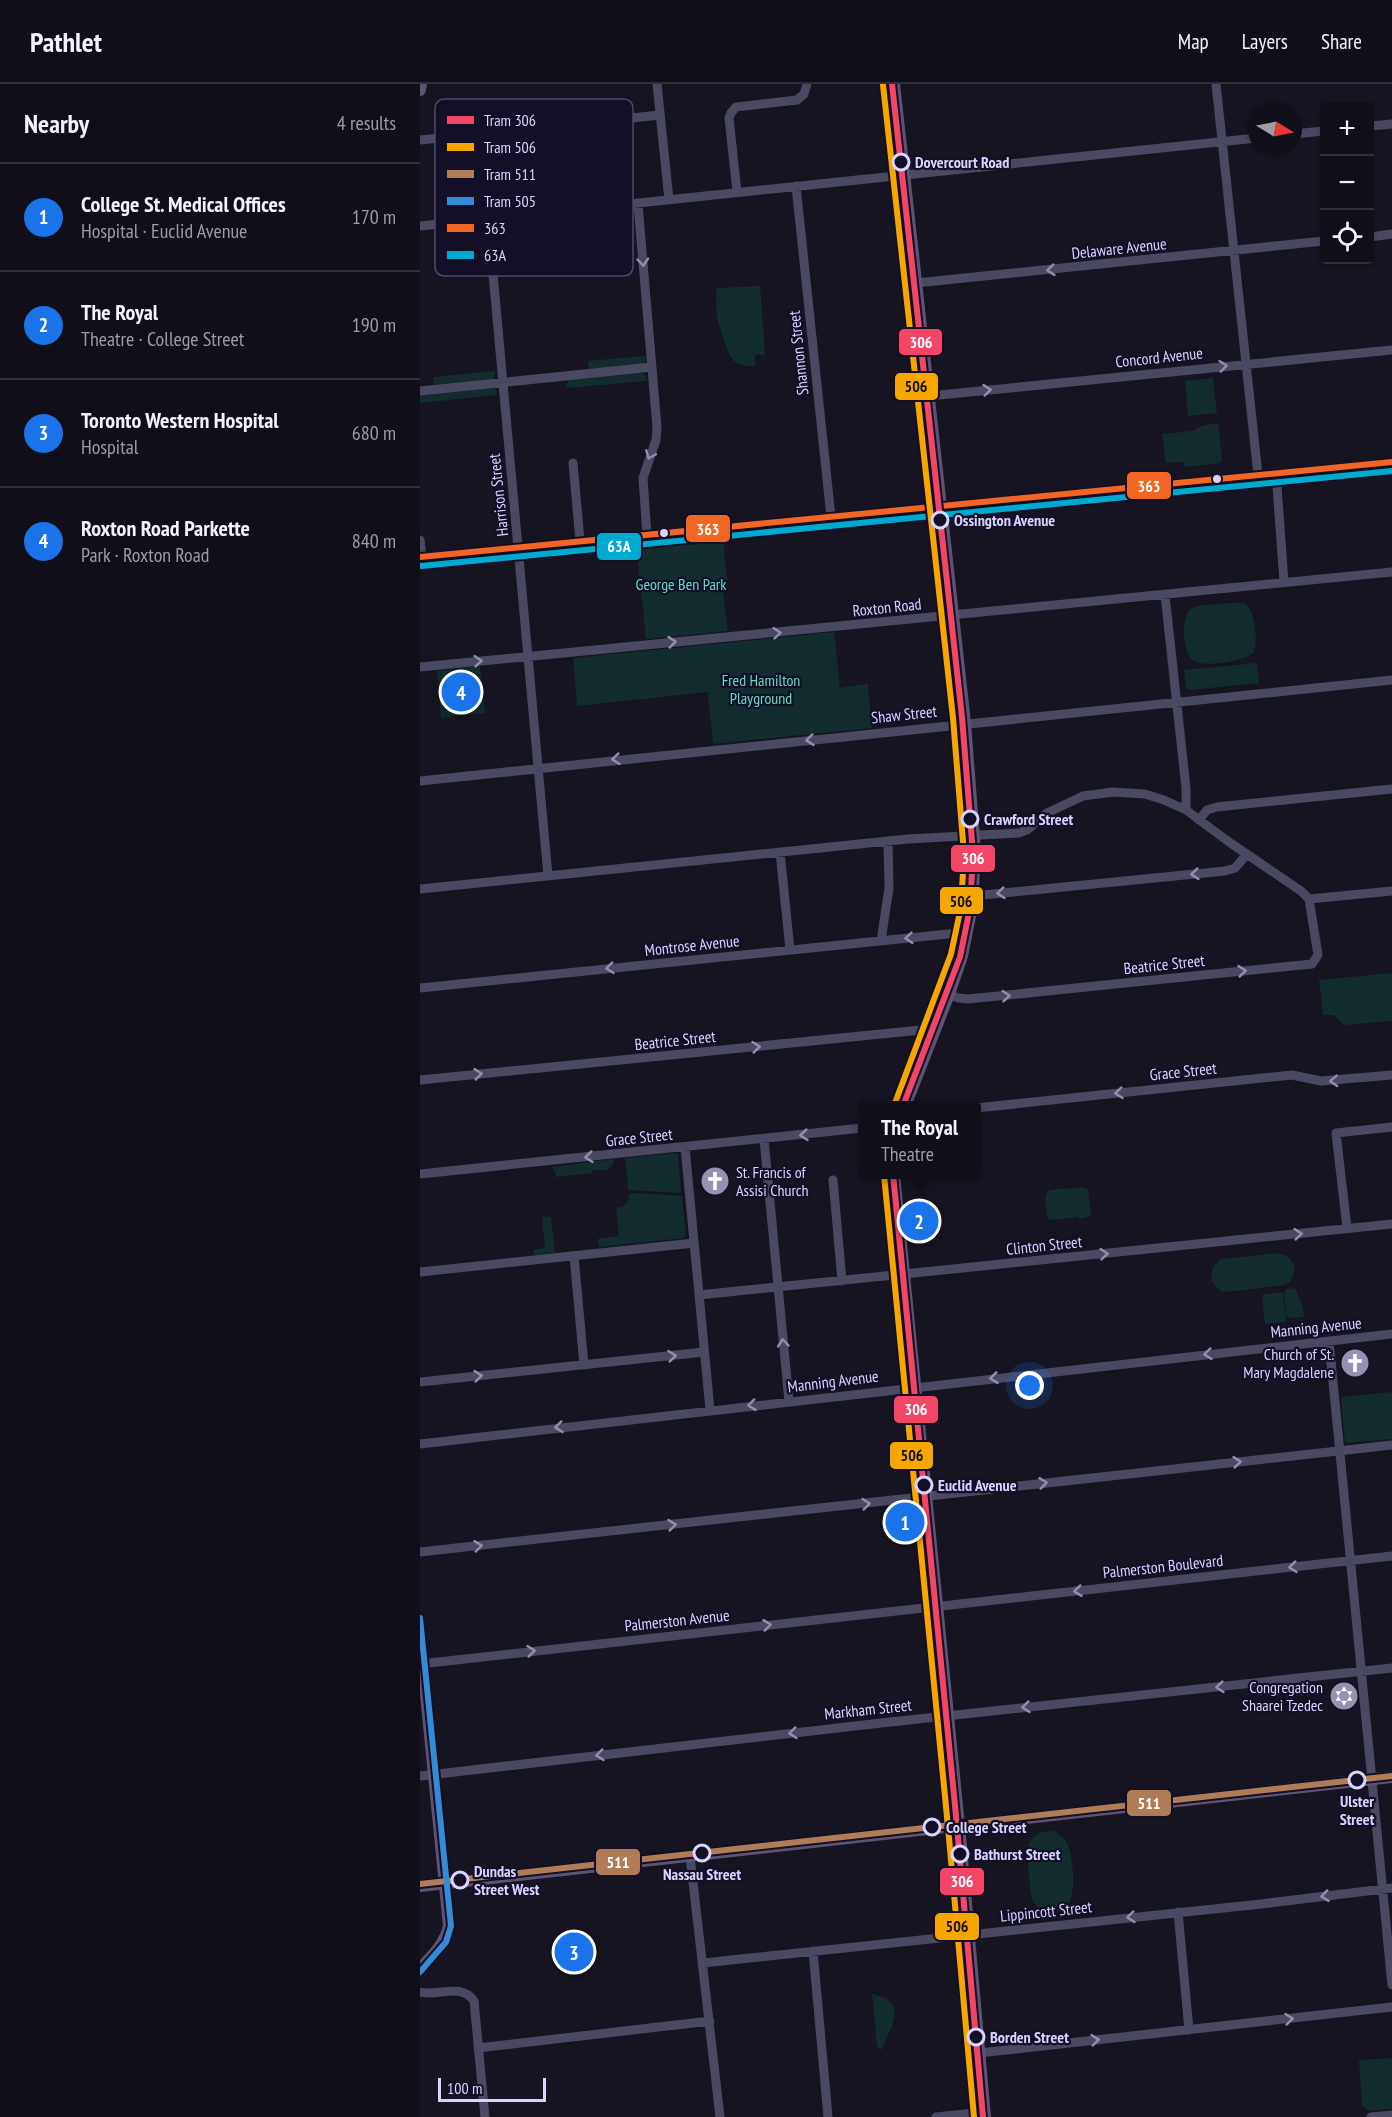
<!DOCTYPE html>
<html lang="en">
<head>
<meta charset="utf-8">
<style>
  :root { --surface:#100f19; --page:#1e1d26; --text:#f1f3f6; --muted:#9c9ca2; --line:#302f38; --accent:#1a73e8 }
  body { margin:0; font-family:"PT Sans Narrow",sans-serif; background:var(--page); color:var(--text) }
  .controls { position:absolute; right:18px; top:18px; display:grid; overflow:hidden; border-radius:6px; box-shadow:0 2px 4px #0004 }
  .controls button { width:54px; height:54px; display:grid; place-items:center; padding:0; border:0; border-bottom:2px solid var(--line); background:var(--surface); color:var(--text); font:30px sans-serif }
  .compass { position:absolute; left:828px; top:18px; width:54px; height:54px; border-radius:50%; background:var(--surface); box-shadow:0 2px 4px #0004; rotate:100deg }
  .scale { position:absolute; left:18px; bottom:15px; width:108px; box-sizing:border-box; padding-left:6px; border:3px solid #d9d4ff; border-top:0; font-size:16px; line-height:21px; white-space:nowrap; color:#d9d4ff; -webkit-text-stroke:4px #130f26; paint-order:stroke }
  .you { position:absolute; left:610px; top:1302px; width:21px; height:21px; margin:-15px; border:4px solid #fff; border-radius:50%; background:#1a73e8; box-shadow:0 0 0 9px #1a73e833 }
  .badge { display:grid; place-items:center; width:39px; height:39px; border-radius:50%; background:var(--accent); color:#fff; font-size:20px; font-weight:700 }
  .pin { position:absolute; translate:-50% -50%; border:3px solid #fff; box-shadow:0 2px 6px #0006 }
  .popup { position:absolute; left:438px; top:1017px; width:123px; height:78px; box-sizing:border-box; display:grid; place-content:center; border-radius:6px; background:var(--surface); filter:drop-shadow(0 2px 4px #0005); font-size:20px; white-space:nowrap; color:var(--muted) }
  .popup b { font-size:22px; color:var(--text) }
  .popup::after { content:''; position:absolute; left:50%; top:100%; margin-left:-12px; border:12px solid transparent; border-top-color:var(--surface) }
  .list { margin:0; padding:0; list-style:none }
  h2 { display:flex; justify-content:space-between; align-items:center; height:78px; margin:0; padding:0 24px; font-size:26px }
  h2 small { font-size:20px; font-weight:400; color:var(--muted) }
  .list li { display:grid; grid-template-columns:39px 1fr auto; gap:18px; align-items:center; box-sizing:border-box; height:108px; padding:0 24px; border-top:2px solid var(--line) }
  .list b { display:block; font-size:22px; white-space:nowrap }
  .list p { margin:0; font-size:20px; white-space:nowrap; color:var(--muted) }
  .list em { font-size:20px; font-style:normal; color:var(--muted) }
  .icon { flex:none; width:33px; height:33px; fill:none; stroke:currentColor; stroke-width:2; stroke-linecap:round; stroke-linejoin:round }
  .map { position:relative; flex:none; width:972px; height:2033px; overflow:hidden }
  header { display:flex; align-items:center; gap:36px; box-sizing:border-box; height:84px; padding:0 30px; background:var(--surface); border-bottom:2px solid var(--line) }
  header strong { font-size:28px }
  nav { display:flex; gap:33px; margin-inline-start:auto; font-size:21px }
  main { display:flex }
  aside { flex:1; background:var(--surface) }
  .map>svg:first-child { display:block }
</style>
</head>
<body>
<header>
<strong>Pathlet</strong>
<nav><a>Map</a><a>Layers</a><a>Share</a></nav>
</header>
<main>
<aside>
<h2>Nearby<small>4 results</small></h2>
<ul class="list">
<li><span class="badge">1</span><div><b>College St. Medical Offices</b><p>Hospital · Euclid Avenue</p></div><em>170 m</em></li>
<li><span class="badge">2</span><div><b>The Royal</b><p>Theatre · College Street</p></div><em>190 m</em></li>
<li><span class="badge">3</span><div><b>Toronto Western Hospital</b><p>Hospital</p></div><em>680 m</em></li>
<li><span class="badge">4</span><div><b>Roxton Road Parkette</b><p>Park · Roxton Road</p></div><em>840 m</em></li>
</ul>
</aside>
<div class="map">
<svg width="972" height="2033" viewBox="0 0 972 2033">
  <rect width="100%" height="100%" fill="#161421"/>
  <path fill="#132c2d" d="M 95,138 L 100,191 L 84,192 L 78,140 Z
    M 340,202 L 345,271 L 335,271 L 335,282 C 310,284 309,269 302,250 C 296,233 295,222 297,204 Z
    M 225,272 L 226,277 L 222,280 L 169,286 L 168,277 Z
    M 74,287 L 75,292 L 72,296 L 14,302 L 13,293 Z
    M 220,288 L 225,291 L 227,297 L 146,304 L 148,295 Z
    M 793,294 L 797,329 L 768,332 L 765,297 Z
    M 72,303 L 75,304 L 77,311 L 0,319 L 0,310 Z
    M 798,339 L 802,376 L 800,379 L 764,383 L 763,378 L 746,379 L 742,350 L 773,347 L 781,342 Z
    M 303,453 L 307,497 L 302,498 L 308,547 L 226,555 L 216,461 Z
    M 812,519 L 824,519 C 836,528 838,555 834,568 C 825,578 782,584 772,576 C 763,569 760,533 771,525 C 778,520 802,520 812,519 Z
    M 414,548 L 420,604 L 448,600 L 452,644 L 293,660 L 288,608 L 157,622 L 153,574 Z
    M 837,579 L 839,599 L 769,606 L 766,603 L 764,586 Z
    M 60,582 L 65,629 L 21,634 L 17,587 Z
    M 972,889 L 972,937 L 924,941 L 913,931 L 903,931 L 899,896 Z
    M 256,1069 L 258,1071 L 261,1109 L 208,1106 L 205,1074 Z
    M 194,1075 L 194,1079 L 188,1086 L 172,1086 L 173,1089 L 136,1093 L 135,1087 L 132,1083 Z
    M 663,1103 L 668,1105 L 671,1132 L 659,1135 L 658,1133 L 628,1136 L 625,1115 L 627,1108 L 630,1106 Z
    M 218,1109 L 262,1112 L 266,1152 L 264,1154 L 179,1163 L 178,1155 L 199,1152 L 196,1124 L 203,1123 L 209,1115 L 209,1110 Z
    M 131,1132 L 135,1169 L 114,1171 L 113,1166 L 125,1164 L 122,1133 Z
    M 859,1169 L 870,1174 L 875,1184 L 872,1196 L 866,1201 L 805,1208 C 788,1202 787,1185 801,1175 Z
    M 875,1204 L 883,1222 L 884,1233 L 870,1234 L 866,1231 L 864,1209 L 866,1205 Z
    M 863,1208 L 866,1238 L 845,1240 L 842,1211 Z
    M 972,1308 L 972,1355 L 925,1359 L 921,1313 Z
    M 633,1747 C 639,1750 644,1753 647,1759 C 653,1770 657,1813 647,1822 C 636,1832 618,1829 612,1815 C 610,1808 610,1799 609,1791 C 607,1770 603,1747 633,1747 Z
    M 452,1910 C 490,1918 471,1942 461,1966 L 457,1962 Z
    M 970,1974 L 972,1976 L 972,2025 L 949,2027 L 942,2021 L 939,1976 Z"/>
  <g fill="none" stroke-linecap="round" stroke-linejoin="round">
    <path stroke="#4a4962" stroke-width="9" d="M 237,0 L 249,116
      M 796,0 L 838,391
      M 950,42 L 972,40
      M 873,50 L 904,47
      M 0,56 L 240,31
      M 376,102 L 411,433
      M 317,108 L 309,34 L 311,29 L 316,23 L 377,16 L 384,10 L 387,0
      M 218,120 L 237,343 L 236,356 L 223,394 L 227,451
      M 68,135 L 128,792
      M 0,142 L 837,54
      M 950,153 L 972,150
      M 496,199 L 904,157
      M 0,307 L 232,283
      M 509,312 L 972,266
      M 153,379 L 160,457
      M 856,389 L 864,498
      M 0,456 L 2,473
      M 0,473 L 972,378
      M 745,511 L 766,704 L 766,726
      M 0,583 L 972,488
      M 0,697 L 972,596
      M 779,736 L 787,726 L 797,723 L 972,705
      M 360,768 L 370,866
      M 0,805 L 488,755 L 599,749 L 607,746 L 627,729 L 663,712 L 693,708 L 725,710 L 744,716 L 766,726 L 809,758 L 881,807 L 889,815 L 972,807
      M 553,812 L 805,787 L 815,784 L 827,770
      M 461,857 L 469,804 L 468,757
      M 0,904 L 538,849 L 547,850
      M 529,910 L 538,914 L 548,915 L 892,880 L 898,871 L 889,815
      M 0,996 L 501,946 L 513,950
      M 556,1024 L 872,991 L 901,997 L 972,991
      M 344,1055 L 369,1317
      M 265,1063 L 290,1326
      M 0,1090 L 442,1044
      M 413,1096 L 422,1197
      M 927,1144 L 916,1049 L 972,1043
      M 154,1172 L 164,1281
      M 0,1188 L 274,1159
      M 279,1211 L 972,1140
      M 909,1257 L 972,1901
      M 0,1298 L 284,1268
      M 0,1360 L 972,1250
      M 0,1468 L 972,1361
      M 0,1580 L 972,1472
      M 0,1692 L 461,1639 L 972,1584
      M 270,1772 L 300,2033
      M 758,1828 L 769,1946
      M 393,1867 L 408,2033
      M 283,1879 L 841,1820 L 972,1804
      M 0,1908 C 18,1913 41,1898 54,1917 L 65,2033
      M 58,1964 L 290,1937
      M 559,1969 L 972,1923
      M 516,2033 L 565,2028
      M 951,2033 L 972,2031"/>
    <path stroke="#5e5373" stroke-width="12" d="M 474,0 L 545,639 L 555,768 L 552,822 L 542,872 L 529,910 L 485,1022
      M 0,6 L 1,0
      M 474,1090 L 540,1752 L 565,2033
      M 0,1550 L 29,1842 C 25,1860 12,1872 0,1885
      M 0,1802 L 972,1693"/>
    <g stroke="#130f26" stroke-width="10">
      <path id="bus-1" d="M 0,473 L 972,378"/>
    </g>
    <g stroke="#130f26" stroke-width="10">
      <path id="bus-2" d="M 1,482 L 972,387"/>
    </g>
    <use href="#bus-1" stroke="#f26522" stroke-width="6"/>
    <use href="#bus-2" stroke="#00a9ce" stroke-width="6"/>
    <g stroke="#130f26" stroke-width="10">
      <path id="tram-1" d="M 472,0 L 542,633 L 553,770 L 550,824 L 540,873 L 483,1022
        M 473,1090 L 537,1742 L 563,2033"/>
    </g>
    <g stroke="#130f26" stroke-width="10">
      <path id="tram-2" d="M 463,1 L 533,634 L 544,770 L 541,823 L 531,870 L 475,1019
        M 464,1091 L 528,1743 L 554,2033"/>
    </g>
    <g stroke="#130f26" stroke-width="10">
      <path id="tram-3" d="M 0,1800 L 972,1692"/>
    </g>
    <g stroke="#130f26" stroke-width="10">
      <path id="tram-4" d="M 0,1534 L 31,1842 L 26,1858 L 0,1888"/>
    </g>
    <use href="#tram-1" stroke="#f34667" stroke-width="6"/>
    <use href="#tram-2" stroke="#f7a600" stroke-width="6"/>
    <use href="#tram-3" stroke="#b07c57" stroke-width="6"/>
    <use href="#tram-4" stroke="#338bd7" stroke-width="6"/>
  </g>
  <defs><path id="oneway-chevron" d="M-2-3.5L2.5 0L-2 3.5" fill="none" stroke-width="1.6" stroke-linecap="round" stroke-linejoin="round" transform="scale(1.5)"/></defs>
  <g stroke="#928eb0">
    <use href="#oneway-chevron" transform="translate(223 178) rotate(85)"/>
    <use href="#oneway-chevron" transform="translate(631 186) rotate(174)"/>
    <use href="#oneway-chevron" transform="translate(803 282) rotate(-6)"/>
    <use href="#oneway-chevron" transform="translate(567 306) rotate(-6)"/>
    <use href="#oneway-chevron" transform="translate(230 371) rotate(113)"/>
    <use href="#oneway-chevron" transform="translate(357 549) rotate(-5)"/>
    <use href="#oneway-chevron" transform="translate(252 558) rotate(-6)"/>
    <use href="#oneway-chevron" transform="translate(58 577) rotate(-5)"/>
    <use href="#oneway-chevron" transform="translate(390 656) rotate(174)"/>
    <use href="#oneway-chevron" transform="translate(196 675) rotate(174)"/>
    <use href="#oneway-chevron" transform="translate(775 790) rotate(174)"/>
    <use href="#oneway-chevron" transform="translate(581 809) rotate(174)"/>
    <use href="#oneway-chevron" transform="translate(489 854) rotate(175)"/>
    <use href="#oneway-chevron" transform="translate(190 884) rotate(174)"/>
    <use href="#oneway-chevron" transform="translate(822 887) rotate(-6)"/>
    <use href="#oneway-chevron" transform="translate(586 912) rotate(-4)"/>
    <use href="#oneway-chevron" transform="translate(336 963) rotate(-6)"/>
    <use href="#oneway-chevron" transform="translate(58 990) rotate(-6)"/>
    <use href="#oneway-chevron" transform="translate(914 997) rotate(177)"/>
    <use href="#oneway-chevron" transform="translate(699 1009) rotate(174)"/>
    <use href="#oneway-chevron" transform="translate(384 1051) rotate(174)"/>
    <use href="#oneway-chevron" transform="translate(169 1073) rotate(174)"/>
    <use href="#oneway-chevron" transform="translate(878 1150) rotate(-6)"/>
    <use href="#oneway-chevron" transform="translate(684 1170) rotate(-5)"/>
    <use href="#oneway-chevron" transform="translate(363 1259) rotate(-95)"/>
    <use href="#oneway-chevron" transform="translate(788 1270) rotate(174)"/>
    <use href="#oneway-chevron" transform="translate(252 1272) rotate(-6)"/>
    <use href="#oneway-chevron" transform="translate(58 1292) rotate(-6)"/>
    <use href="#oneway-chevron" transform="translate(574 1294) rotate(173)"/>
    <use href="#oneway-chevron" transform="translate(332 1321) rotate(173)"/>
    <use href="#oneway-chevron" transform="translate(139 1343) rotate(174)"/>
    <use href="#oneway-chevron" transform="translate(817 1378) rotate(-6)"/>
    <use href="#oneway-chevron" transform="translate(623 1399) rotate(-7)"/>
    <use href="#oneway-chevron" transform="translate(446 1420) rotate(-6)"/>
    <use href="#oneway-chevron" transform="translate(252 1441) rotate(-6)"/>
    <use href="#oneway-chevron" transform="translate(58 1462) rotate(-6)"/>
    <use href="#oneway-chevron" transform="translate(873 1483) rotate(174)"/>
    <use href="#oneway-chevron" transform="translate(658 1507) rotate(173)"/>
    <use href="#oneway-chevron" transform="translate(347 1541) rotate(-7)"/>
    <use href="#oneway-chevron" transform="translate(111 1567) rotate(-6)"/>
    <use href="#oneway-chevron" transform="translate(800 1603) rotate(174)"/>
    <use href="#oneway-chevron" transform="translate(606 1623) rotate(174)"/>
    <use href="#oneway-chevron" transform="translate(373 1649) rotate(174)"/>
    <use href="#oneway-chevron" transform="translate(180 1671) rotate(174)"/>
    <use href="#oneway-chevron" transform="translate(905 1812) rotate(173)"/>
    <use href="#oneway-chevron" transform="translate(711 1833) rotate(174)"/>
    <use href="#oneway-chevron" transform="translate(869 1935) rotate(-6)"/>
    <use href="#oneway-chevron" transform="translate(675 1956) rotate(-6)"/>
  </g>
  <defs>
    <g id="church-disc" transform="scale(1.5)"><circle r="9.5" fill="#9591b1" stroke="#130f26"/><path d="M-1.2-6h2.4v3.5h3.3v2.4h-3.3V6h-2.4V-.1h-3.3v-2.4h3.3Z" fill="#fff"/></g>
    <g id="synagogue-disc" transform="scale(1.5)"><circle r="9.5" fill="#9591b1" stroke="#130f26"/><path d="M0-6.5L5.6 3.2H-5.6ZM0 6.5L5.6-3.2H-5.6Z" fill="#fff"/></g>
  </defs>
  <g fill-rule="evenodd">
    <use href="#church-disc" x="295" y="1097"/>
    <use href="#church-disc" x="935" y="1279"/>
    <use href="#synagogue-disc" x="924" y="1612"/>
  </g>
  <g fill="#130f26" stroke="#d9d4ff" stroke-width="3">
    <circle cx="481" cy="78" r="8"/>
    <circle cx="520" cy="436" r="8"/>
    <circle cx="550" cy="735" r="8"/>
    <circle cx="504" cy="1401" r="8"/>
    <circle cx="937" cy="1696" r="8"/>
    <circle cx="512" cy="1743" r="8"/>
    <circle cx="282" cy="1769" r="8"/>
    <circle cx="540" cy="1770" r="8"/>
    <circle cx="40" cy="1796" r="8"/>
    <circle cx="556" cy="1953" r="8"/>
  </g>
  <g fill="#d9d4ff" stroke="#130f26" stroke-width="2">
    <circle cx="797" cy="395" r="5"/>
    <circle cx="244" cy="449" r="5"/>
  </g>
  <g text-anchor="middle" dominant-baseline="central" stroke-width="4.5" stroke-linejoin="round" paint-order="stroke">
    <g font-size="16" font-weight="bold" fill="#d9d4ff" stroke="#130f26" text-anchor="start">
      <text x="495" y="78">Dovercourt Road</text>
      <text x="534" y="436">Ossington Avenue</text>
      <text x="564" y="735">Crawford Street</text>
      <text x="518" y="1401">Euclid Avenue</text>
      <text x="937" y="1717" text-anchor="middle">Ulster<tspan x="937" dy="18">Street</tspan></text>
      <text x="526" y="1743">College Street</text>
      <text x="554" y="1770">Bathurst Street</text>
      <text x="54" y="1787">Dundas<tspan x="54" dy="18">Street West</tspan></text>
      <text x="282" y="1790" text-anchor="middle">Nassau Street</text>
      <text x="570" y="1953">Borden Street</text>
    </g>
    <g font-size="16" fill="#d9d4ff" stroke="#130f26">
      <text transform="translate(699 164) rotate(-6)">Delaware Avenue</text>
      <text transform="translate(378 269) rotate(-96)">Shannon Street</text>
      <text transform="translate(739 273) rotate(-6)">Concord Avenue</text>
      <text transform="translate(78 411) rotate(-96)">Harrison Street</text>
      <text transform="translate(467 523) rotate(-6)">Roxton Road</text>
      <text transform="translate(484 630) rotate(-6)">Shaw Street</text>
      <text transform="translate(272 861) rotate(-6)">Montrose Avenue</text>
      <text transform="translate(744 880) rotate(-6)">Beatrice Street</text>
      <text transform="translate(255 956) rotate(-6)">Beatrice Street</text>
      <text transform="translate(763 987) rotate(-6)">Grace Street</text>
      <text transform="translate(219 1053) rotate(-6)">Grace Street</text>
      <text transform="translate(624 1161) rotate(-6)">Clinton Street</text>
      <text transform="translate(896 1243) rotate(-6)">Manning Avenue</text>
      <text transform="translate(413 1297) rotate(-7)">Manning Avenue</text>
      <text transform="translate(743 1482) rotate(-6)">Palmerston Boulevard</text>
      <text transform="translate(257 1536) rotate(-6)">Palmerston Avenue</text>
      <text transform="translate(448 1625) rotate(-6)">Markham Street</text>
      <text transform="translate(626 1827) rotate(-6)">Lippincott Street</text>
    </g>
    <g font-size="16" fill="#5fe0c0" stroke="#130f26">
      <text x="261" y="500">George Ben Park</text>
      <text x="341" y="596">Fred Hamilton<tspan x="341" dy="18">Playground</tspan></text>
    </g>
    <g font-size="16" fill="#d9d4ff" stroke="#130f26" text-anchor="end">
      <text x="316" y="1088" text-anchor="start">St. Francis of<tspan x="316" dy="18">Assisi Church</tspan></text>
      <text x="914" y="1270">Church of St.<tspan x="914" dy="18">Mary Magdalene</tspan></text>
      <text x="903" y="1603">Congregation<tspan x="903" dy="18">Shaarei Tzedec</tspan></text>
    </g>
  </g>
  <rect x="15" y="15" width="198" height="177" rx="9" fill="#130f26" stroke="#4e4a67" stroke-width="1.5"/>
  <rect x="27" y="32" width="27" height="8" fill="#f34667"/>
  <rect x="27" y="59" width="27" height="8" fill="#f7a600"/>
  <rect x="27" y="86" width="27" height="8" fill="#b07c57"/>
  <rect x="27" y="113" width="27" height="8" fill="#338bd7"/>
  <rect x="27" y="140" width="27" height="8" fill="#f26522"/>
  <rect x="27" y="167" width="27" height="8" fill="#00a9ce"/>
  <g font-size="16" fill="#d9d4ff">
    <text x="64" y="42">Tram 306</text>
    <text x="64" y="69">Tram 506</text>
    <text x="64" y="96">Tram 511</text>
    <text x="64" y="123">Tram 505</text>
    <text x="64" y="150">363</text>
    <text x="64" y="177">63A</text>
  </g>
  <g stroke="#130f26" stroke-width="2">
    <rect x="478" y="244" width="45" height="28" rx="6" fill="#f34667"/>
    <rect x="474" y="288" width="45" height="29" rx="6" fill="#f7a600"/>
    <rect x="706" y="387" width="46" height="29" rx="6" fill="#f26522"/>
    <rect x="265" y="430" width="46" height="29" rx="6" fill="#f26522"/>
    <rect x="176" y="448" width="46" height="29" rx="6" fill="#00a9ce"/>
    <rect x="530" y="760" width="46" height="29" rx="6" fill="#f34667"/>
    <rect x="519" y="802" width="45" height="29" rx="6" fill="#f7a600"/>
    <rect x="473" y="1311" width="46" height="29" rx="6" fill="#f34667"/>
    <rect x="469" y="1357" width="45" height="29" rx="6" fill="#f7a600"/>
    <rect x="706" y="1705" width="46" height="28" rx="6" fill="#b07c57"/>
    <rect x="175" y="1764" width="46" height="28" rx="6" fill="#b07c57"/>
    <rect x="519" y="1783" width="46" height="29" rx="6" fill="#f34667"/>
    <rect x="514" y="1828" width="46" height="29" rx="6" fill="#f7a600"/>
  </g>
  <g font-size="16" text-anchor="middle" font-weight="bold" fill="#fff">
    <text x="501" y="264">306</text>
    <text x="729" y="408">363</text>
    <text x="288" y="451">363</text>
    <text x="199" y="468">63A</text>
    <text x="553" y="780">306</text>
    <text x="496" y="1331">306</text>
    <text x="729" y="1725">511</text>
    <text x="198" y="1784">511</text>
    <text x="542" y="1803">306</text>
  </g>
  <g font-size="16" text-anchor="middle" font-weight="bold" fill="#111">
    <text x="496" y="308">506</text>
    <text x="541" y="823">506</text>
    <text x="492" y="1377">506</text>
    <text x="537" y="1848">506</text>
  </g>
</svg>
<div class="controls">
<button>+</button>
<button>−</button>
<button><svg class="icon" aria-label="locate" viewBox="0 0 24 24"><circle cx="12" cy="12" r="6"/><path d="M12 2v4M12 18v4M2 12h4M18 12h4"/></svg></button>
</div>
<svg class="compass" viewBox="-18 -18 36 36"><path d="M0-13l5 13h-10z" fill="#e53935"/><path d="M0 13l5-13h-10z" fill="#9c9ca2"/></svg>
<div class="scale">100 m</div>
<div class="you"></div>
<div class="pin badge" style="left:485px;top:1438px">1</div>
<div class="pin badge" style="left:499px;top:1137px">2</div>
<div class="popup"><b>The Royal</b>Theatre</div>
<div class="pin badge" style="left:154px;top:1868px">3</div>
<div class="pin badge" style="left:41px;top:608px">4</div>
</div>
</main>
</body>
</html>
